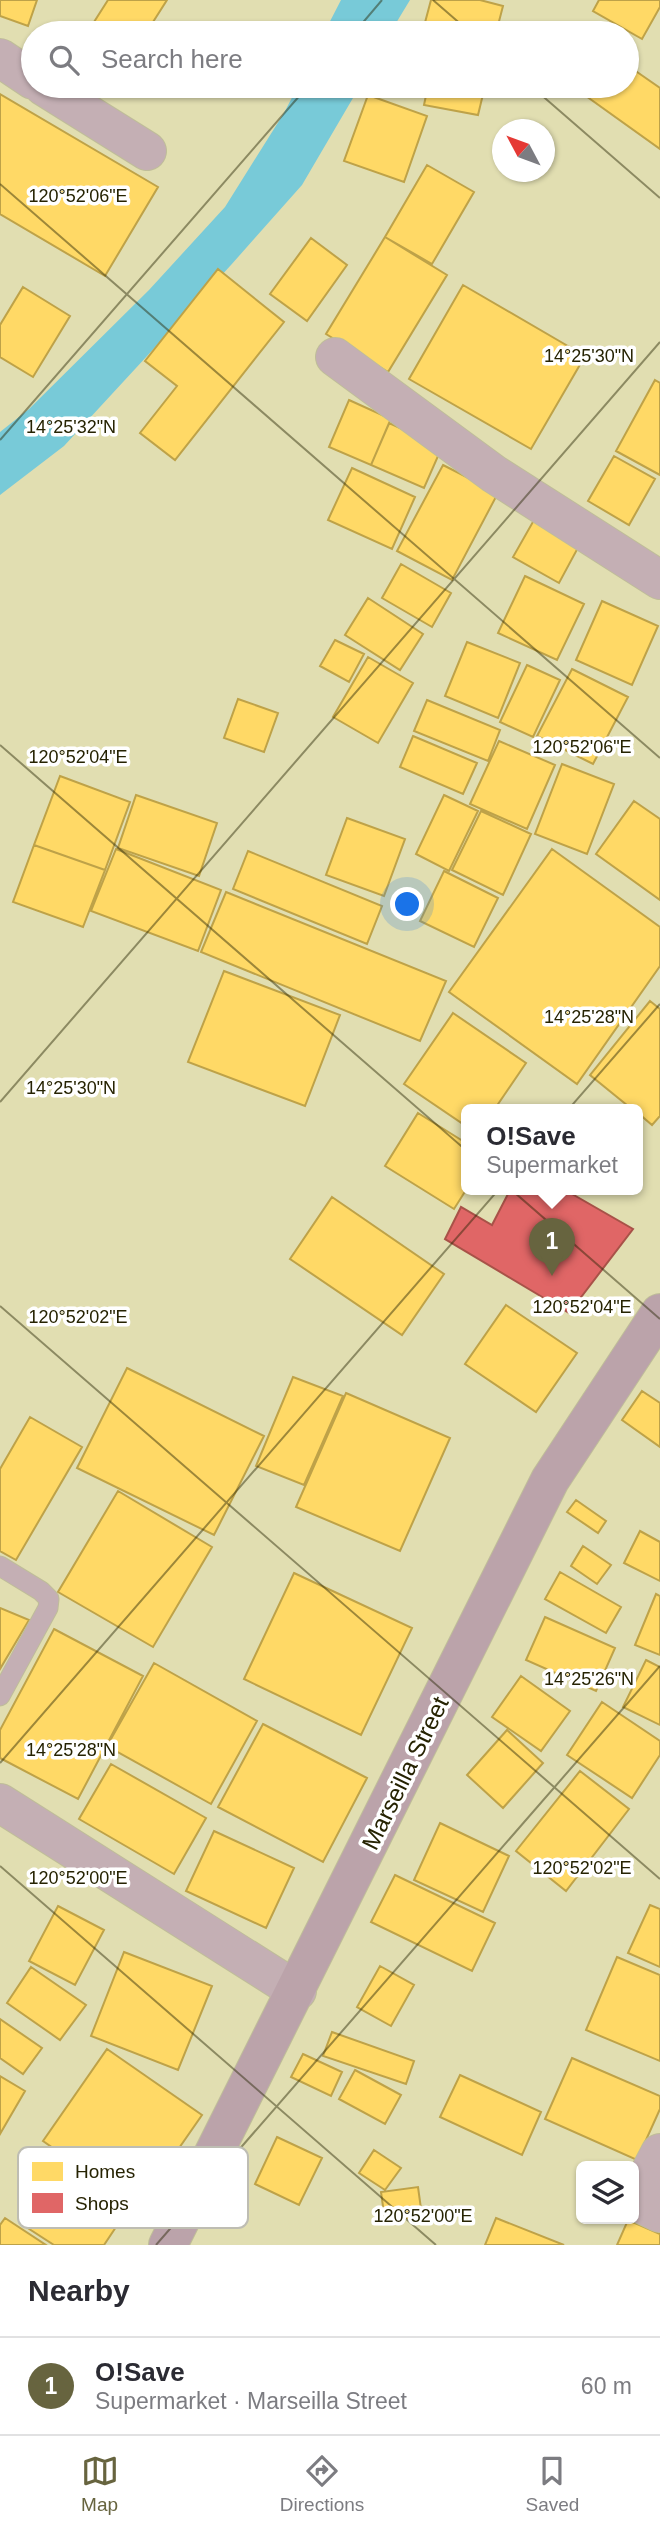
<!DOCTYPE html>
<html lang="en">
<head>
<meta charset="utf-8">
<style>
  :root { --surface:#fff; --page:#f7f7f7; --text:#2b2b33; --muted:#7c7c81; --line:#e1e1e2; --accent:#67643f }
  body { margin:0; font-family:Helvetica,sans-serif; background:var(--page); color:var(--text) }
  .controls { position:absolute; right:21px; bottom:21px; display:grid; overflow:hidden; border-radius:10px; box-shadow:0 2px 5px #0004 }
  .controls button { width:63px; height:63px; display:grid; place-items:center; padding:0; border:0; border-bottom:2px solid var(--line); background:var(--surface); color:var(--text); font:35px sans-serif }
  .compass { position:absolute; left:492px; top:119px; width:63px; height:63px; border-radius:50%; background:var(--surface); box-shadow:0 2px 5px #0004; rotate:311deg }
  .you { position:absolute; left:408px; top:905px; width:24px; height:24px; margin:-18px; border:5px solid #fff; border-radius:50%; background:#1a73e8; box-shadow:0 0 0 10px #1a73e833 }
  .badge { display:grid; place-items:center; width:46px; height:46px; border-radius:50%; background:var(--accent); color:#fff; font-size:23px; font-weight:700 }
  .pin { position:absolute; translate:-50% -58px; filter:drop-shadow(0 2px 4px #0008) }
  .pin::after { content:''; position:absolute; top:37px; width:24px; height:21px; background:inherit; clip-path:polygon(0 0,100% 0,50% 100%) }
  .popup { position:absolute; left:461px; top:1104px; width:182px; height:91px; box-sizing:border-box; display:grid; place-content:center; border-radius:10px; background:var(--surface); filter:drop-shadow(0 2px 5px #0005); font-size:23px; white-space:nowrap; color:var(--muted) }
  .popup b { font-size:26px; color:var(--text) }
  .popup::after { content:''; position:absolute; left:50%; top:100%; margin-left:-14px; border:14px solid transparent; border-top-color:var(--surface) }
  .list { margin:0; padding:0; list-style:none }
  h2 { display:flex; justify-content:space-between; align-items:center; height:91px; margin:0; padding:0 28px; font-size:30px }
  h2 small { font-size:23px; font-weight:400; color:var(--muted) }
  .list li { display:grid; grid-template-columns:46px 1fr auto; gap:21px; align-items:center; box-sizing:border-box; height:98px; padding:0 28px; border-top:2px solid var(--line) }
  .list b { display:block; font-size:26px; white-space:nowrap }
  .list p { margin:0; font-size:23px; white-space:nowrap; color:var(--muted) }
  .list em { font-size:23px; font-style:normal; color:var(--muted) }
  .icon { flex:none; width:38px; height:38px; fill:none; stroke:currentColor; stroke-width:2; stroke-linecap:round; stroke-linejoin:round }
  .map { position:relative; flex:none; width:660px; height:2245px; overflow:hidden }
  .search { position:absolute; background:var(--surface); box-shadow:0 2px 5px #0004; left:21px; right:21px; top:21px; height:77px; display:flex; align-items:center; gap:18px; box-sizing:border-box; padding:0 24px; border-radius:38px; color:var(--muted); font-size:26px }
  .sheet { height:189px; background:var(--surface) }
  nav { display:flex; justify-content:space-around; align-items:center; box-sizing:border-box; height:98px; border-top:2px solid var(--line); background:var(--surface); font-size:19px; color:var(--muted) }
  nav a { display:grid; justify-items:center; gap:4px }
  nav .on { color:var(--accent) }
  .map>svg:first-child { display:block }
</style>
</head>
<body>
<div class="map">
<svg width="660" height="2245" viewBox="0 0 660 2245">
  <rect width="100%" height="100%" fill="#e1deb1"/>
  <path fill="#78cad8" d="M 341,0 L 410,0 L 390,33 L 324,33 Z
    M 298,86 L 360,86 L 302,185 L 231,265 L 64,446 L 0,495 L 0,432 L 29,409 L 149,290 L 225,207 L 284,113 Z"/>
  <path fill="#ffd966" stroke="#bea248" stroke-width="2" d="M 0,0 L 37,0 L 28,26 L 0,16 Z
    M 108,0 L 167,0 L 146,33 L 87,33 Z
    M 431,0 L 480,0 L 503,6 L 496,33 L 436,33 L 423,30 Z
    M 599,0 L 660,0 L 660,7 L 642,39 L 593,11 Z
    M 627,65 L 660,88 L 660,149 L 572,86 L 627,86 Z
    M 428,86 L 485,86 L 478,115 L 424,105 Z
    M 0,94 L 158,187 L 105,276 L 0,214 Z
    M 368,95 L 427,116 L 404,182 L 344,161 Z
    M 427,165 L 474,192 L 432,264 L 385,237 Z
    M 385,237 L 447,275 L 388,372 L 326,334 Z
    M 311,238 L 347,265 L 307,321 L 270,294 Z
    M 218,269 L 284,322 L 175,460 L 140,433 L 177,386 L 145,361 Z
    M 463,285 L 585,356 L 531,449 L 409,379 Z
    M 23,287 L 70,316 L 33,377 L 0,357 L 0,325 Z
    M 655,380 L 660,383 L 660,475 L 616,451 Z
    M 349,400 L 391,419 L 371,465 L 329,447 Z
    M 389,423 L 442,447 L 424,488 L 371,465 Z
    M 614,456 L 655,479 L 629,525 L 588,501 Z
    M 443,465 L 498,493 L 452,580 L 397,551 Z
    M 352,468 L 415,497 L 392,549 L 328,520 Z
    M 534,520 L 580,544 L 559,583 L 513,557 Z
    M 401,564 L 451,593 L 432,627 L 382,598 Z
    M 525,576 L 584,604 L 557,660 L 498,633 Z
    M 368,598 L 423,634 L 400,670 L 345,635 Z
    M 602,601 L 658,626 L 632,685 L 576,660 Z
    M 335,640 L 364,654 L 349,682 L 320,666 Z
    M 467,642 L 520,663 L 498,718 L 445,696 Z
    M 368,657 L 413,683 L 378,743 L 333,717 Z
    M 527,665 L 560,680 L 533,737 L 500,722 Z
    M 572,669 L 628,697 L 593,764 L 537,736 Z
    M 238,699 L 278,713 L 264,752 L 224,738 Z
    M 427,700 L 500,730 L 488,761 L 414,731 Z
    M 413,736 L 477,763 L 463,794 L 400,767 Z
    M 499,741 L 555,765 L 527,829 L 470,804 Z
    M 562,764 L 614,784 L 587,854 L 535,834 Z
    M 60,776 L 130,802 L 105,870 L 34,845 Z
    M 136,795 L 217,823 L 199,876 L 118,848 Z
    M 444,795 L 478,811 L 449,871 L 416,854 Z
    M 634,801 L 660,819 L 660,900 L 596,854 Z
    M 481,811 L 531,834 L 503,895 L 452,870 Z
    M 347,818 L 405,839 L 384,896 L 326,875 Z
    M 34,845 L 105,870 L 83,927 L 13,902 Z
    M 116,849 L 221,890 L 198,951 L 91,911 Z
    M 552,849 L 660,927 L 660,966 L 577,1084 L 449,992 Z
    M 248,851 L 382,906 L 367,944 L 233,889 Z
    M 444,871 L 498,898 L 474,947 L 420,921 Z
    M 226,892 L 446,981 L 420,1041 L 201,952 Z
    M 224,971 L 340,1015 L 305,1106 L 188,1062 Z
    M 650,1001 L 660,1009 L 660,1116 L 652,1125 L 638,1113 L 638,1110 L 633,1110 L 590,1075 Z
    M 453,1013 L 526,1063 L 494,1110 L 466,1110 L 466,1126 L 404,1084 Z
    M 418,1113 L 466,1143 L 466,1190 L 454,1209 L 385,1166 Z
    M 332,1197 L 444,1274 L 402,1335 L 290,1259 Z
    M 506,1305 L 577,1353 L 536,1412 L 465,1364 Z
    M 127,1368 L 264,1436 L 214,1535 L 77,1468 Z
    M 293,1377 L 343,1396 L 304,1485 L 256,1466 Z
    M 642,1391 L 660,1403 L 660,1447 L 622,1420 Z
    M 346,1393 L 450,1438 L 400,1551 L 296,1507 Z
    M 30,1417 L 82,1447 L 16,1560 L 0,1551 L 0,1469 Z
    M 118,1491 L 212,1547 L 153,1647 L 58,1592 Z
    M 576,1500 L 606,1521 L 598,1533 L 567,1512 Z
    M 640,1531 L 660,1542 L 660,1581 L 624,1563 Z
    M 583,1546 L 611,1565 L 597,1584 L 571,1566 Z
    M 560,1572 L 621,1607 L 606,1633 L 545,1599 Z
    M 294,1573 L 412,1628 L 361,1735 L 244,1679 Z
    M 656,1594 L 660,1596 L 660,1655 L 635,1645 Z
    M 0,1608 L 29,1620 L 0,1669 Z
    M 545,1617 L 615,1648 L 596,1691 L 526,1660 Z
    M 54,1629 L 143,1676 L 78,1799 L 0,1758 L 0,1730 Z
    M 646,1660 L 660,1667 L 660,1725 L 623,1707 Z
    M 154,1663 L 257,1721 L 211,1804 L 107,1746 Z
    M 521,1676 L 570,1711 L 541,1751 L 492,1717 Z
    M 602,1702 L 660,1741 L 660,1755 L 632,1798 L 567,1755 Z
    M 263,1724 L 367,1778 L 323,1862 L 218,1807 Z
    M 507,1730 L 543,1763 L 503,1808 L 467,1775 Z
    M 111,1764 L 206,1818 L 174,1874 L 79,1819 Z
    M 580,1771 L 629,1809 L 566,1891 L 516,1851 Z
    M 440,1823 L 509,1856 L 483,1912 L 414,1880 Z
    M 214,1831 L 294,1868 L 266,1928 L 186,1891 Z
    M 395,1875 L 495,1923 L 472,1971 L 371,1922 Z
    M 650,1905 L 660,1909 L 660,1967 L 628,1953 Z
    M 58,1906 L 104,1930 L 75,1985 L 29,1961 Z
    M 124,1952 L 212,1986 L 178,2070 L 91,2036 Z
    M 617,1957 L 660,1975 L 660,2061 L 586,2030 Z
    M 380,1966 L 414,1985 L 391,2026 L 357,2007 Z
    M 31,1967 L 86,2005 L 60,2040 L 7,2003 Z
    M 0,2019 L 42,2048 L 23,2074 L 0,2058 Z
    M 332,2032 L 414,2061 L 406,2084 L 323,2056 Z
    M 107,2049 L 202,2115 L 138,2207 L 43,2141 Z
    M 303,2054 L 342,2072 L 331,2096 L 291,2077 Z
    M 572,2058 L 660,2096 L 660,2109 L 637,2160 L 545,2119 Z
    M 355,2070 L 401,2095 L 385,2124 L 339,2099 Z
    M 460,2075 L 541,2112 L 522,2155 L 440,2117 Z
    M 0,2076 L 25,2091 L 0,2134 Z
    M 277,2137 L 322,2158 L 299,2205 L 255,2184 Z
    M 374,2150 L 401,2168 L 385,2190 L 359,2173 Z
    M 61,2160 L 130,2206 L 104,2245 L 54,2245 L 20,2223 Z
    M 418,2187 L 422,2216 L 385,2221 L 381,2192 Z
    M 5,2218 L 46,2245 L 0,2245 L 0,2225 Z
    M 496,2218 L 564,2245 L 485,2245 Z
    M 628,2220 L 660,2234 L 660,2245 L 617,2245 Z"/>
  <path fill="#e06666" stroke="#a85248" stroke-width="2" d="M 510,1190 L 565,1190 L 633,1229 L 569,1313 L 445,1239 L 461,1207 L 492,1225 Z"/>
  <g fill="none" stroke-linecap="round" stroke-linejoin="round">
    <g stroke="#bfbd99" stroke-width="21">
      <path id="service" d="M 0,1566 L 41,1591 L 49,1599 L 48,1608 L 0,1696"/>
    </g>
    <g stroke="#bfbd99" stroke-width="40">
      <path id="minor" d="M 0,58 L 33,80
        M 43,86 L 147,151
        M 335,357 L 494,474 L 660,580
        M 660,2153 L 635,2201 L 660,2213"/>
    </g>
    <g stroke="#bfbd99" stroke-width="40">
      <path id="tertiary" d="M 0,1803 L 297,1991"/>
    </g>
    <g stroke="#bfbd99" stroke-width="40">
      <path id="secondary" d="M 168,2245 L 550,1480 L 660,1313"/>
    </g>
    <use href="#service" stroke="#c4afb4" stroke-width="19"/>
    <use href="#minor" stroke="#c4afb4" stroke-width="38"/>
    <use href="#tertiary" stroke="#c4afb4" stroke-width="38"/>
    <use href="#secondary" stroke="#bba3aa" stroke-width="38"/>
  </g>
  <path fill="none" stroke="#262302" stroke-width="2" stroke-opacity="0.45" d="M 433,0 L 471,33M 354,33 L 382,0M 531,86 L 660,198M 0,184 L 660,758M 0,440 L 308,86M 0,745 L 660,1319M 0,1102 L 660,342M 0,1306 L 660,1879M 0,1763 L 660,1004M 0,1866 L 436,2245M 156,2245 L 660,1666"/>
  <g text-anchor="middle" dominant-baseline="central" stroke-width="7" stroke-linejoin="round" paint-order="stroke">
    <g font-size="24" fill="#262302" stroke="#fff">
      <text transform="translate(405 1773) rotate(-64)">Marseilla Street</text>
    </g>
  </g>
  <rect x="18" y="2147" width="230" height="81" rx="10" fill="#fff" stroke="#bebdb3" stroke-width="2"/>
  <rect x="32" y="2162" width="31" height="19" fill="#ffd966"/>
  <rect x="32" y="2193" width="31" height="20" fill="#e06666"/>
  <g font-size="19" fill="#262302">
    <text x="75" y="2178">Homes</text>
    <text x="75" y="2210">Shops</text>
  </g>
  <g font-size="18" text-anchor="middle" fill="#262302" stroke="#fff" stroke-width="7" stroke-linejoin="round" paint-order="stroke">
    <text x="78" y="202">120°52'06"E</text>
    <text x="589" y="362">14°25'30"N</text>
    <text x="71" y="433">14°25'32"N</text>
    <text x="582" y="753">120°52'06"E</text>
    <text x="78" y="763">120°52'04"E</text>
    <text x="589" y="1023">14°25'28"N</text>
    <text x="71" y="1094">14°25'30"N</text>
    <text x="582" y="1313">120°52'04"E</text>
    <text x="78" y="1323">120°52'02"E</text>
    <text x="589" y="1685">14°25'26"N</text>
    <text x="71" y="1756">14°25'28"N</text>
    <text x="582" y="1874">120°52'02"E</text>
    <text x="78" y="1884">120°52'00"E</text>
    <text x="423" y="2222">120°52'00"E</text>
  </g>
</svg>
<div class="controls">
<button><svg class="icon" aria-label="layers" viewBox="0 0 24 24"><path d="M12 4l9 5-9 5-9-5zM3 14l9 5 9-5"/></svg></button>
</div>
<svg class="compass" viewBox="-18 -18 36 36"><path d="M0-13l5 13h-10z" fill="#e53935"/><path d="M0 13l5-13h-10z" fill="#7c7c81"/></svg>
<div class="you"></div>
<div class="pin badge" style="left:552px;top:1276px">1</div>
<div class="popup"><b>O!Save</b>Supermarket</div>
<div class="search"><svg class="icon" aria-label="search" viewBox="0 0 24 24"><circle cx="10" cy="10" r="6"/><path d="M15 15l6 6"/></svg>Search here</div>
</div>
<section class="sheet">
<h2>Nearby<small></small></h2>
<ul class="list">
<li><span class="badge">1</span><div><b>O!Save</b><p>Supermarket · Marseilla Street</p></div><em>60 m</em></li>
</ul>
</section>
<nav>
<a class="on"><svg class="icon" aria-label="map" viewBox="0 0 24 24"><path d="M3 6l6-2 6 2 6-2v14l-6 2-6-2-6 2zM9 4v14M15 6v14"/></svg>Map</a>
<a><svg class="icon" aria-label="directions" viewBox="0 0 24 24"><path d="M12 3l9 9-9 9-9-9zM9 14v-3h6M13 9l2 2-2 2"/></svg>Directions</a>
<a><svg class="icon" aria-label="saved" viewBox="0 0 24 24"><path d="M7 4h10v16l-5-4-5 4z"/></svg>Saved</a>
</nav>
</body>
</html>
